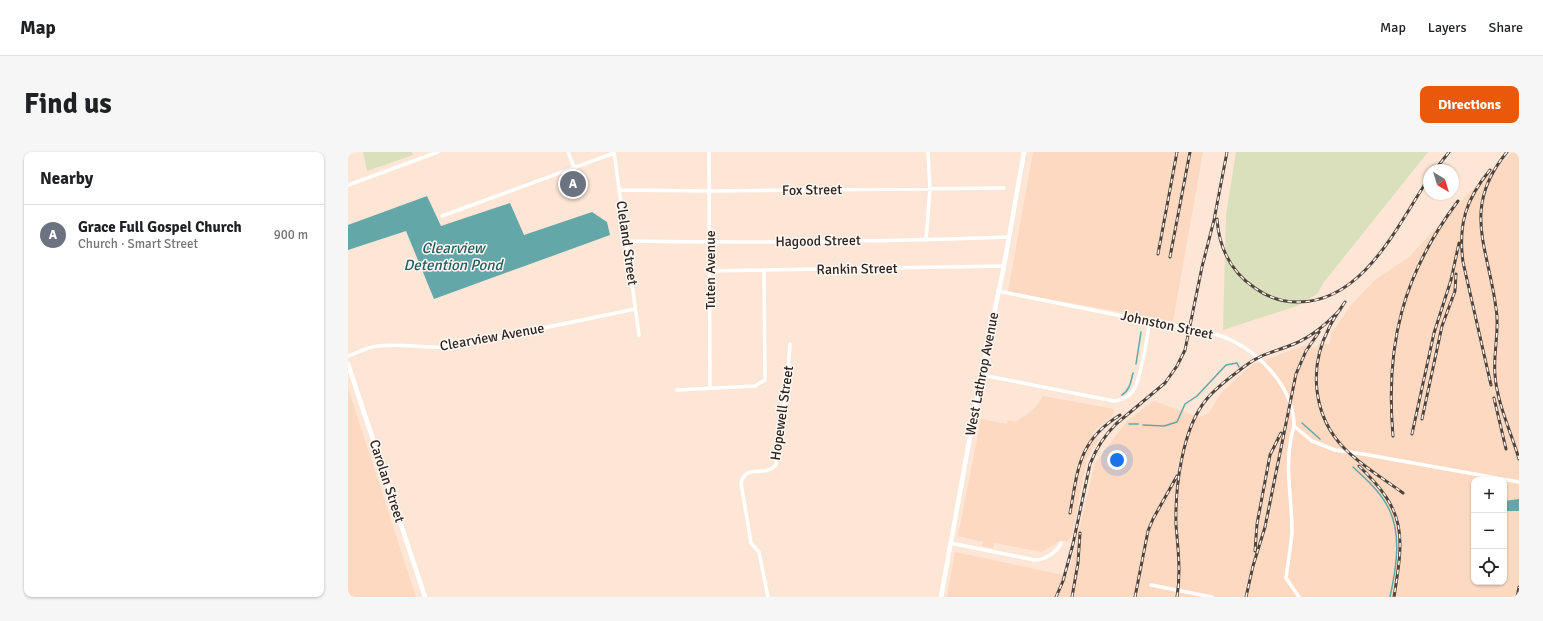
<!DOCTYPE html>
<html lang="en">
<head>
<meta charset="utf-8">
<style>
  :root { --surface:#fff; --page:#f6f6f6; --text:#202124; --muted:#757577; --line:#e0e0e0; --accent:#ea580c }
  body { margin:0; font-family:Signika,sans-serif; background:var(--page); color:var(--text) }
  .controls { position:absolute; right:12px; bottom:12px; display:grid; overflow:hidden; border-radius:8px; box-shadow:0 1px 3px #0004 }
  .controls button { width:36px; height:36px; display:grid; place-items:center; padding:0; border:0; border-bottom:1px solid var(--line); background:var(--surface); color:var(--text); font:20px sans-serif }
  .compass { position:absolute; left:1075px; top:12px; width:36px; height:36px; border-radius:50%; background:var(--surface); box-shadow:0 1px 3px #0004; rotate:142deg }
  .you { position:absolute; left:769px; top:308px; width:14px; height:14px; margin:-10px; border:3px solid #fff; border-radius:50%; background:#1a73e8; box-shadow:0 0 0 6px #1a73e833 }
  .badge { display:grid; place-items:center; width:26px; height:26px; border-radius:50%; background:var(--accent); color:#fff; font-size:13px; font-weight:700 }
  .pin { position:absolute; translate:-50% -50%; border:2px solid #fff; box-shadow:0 1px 4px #0006 }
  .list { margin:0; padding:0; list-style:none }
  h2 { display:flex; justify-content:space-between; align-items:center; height:52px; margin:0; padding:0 16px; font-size:17px }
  h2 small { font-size:13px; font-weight:400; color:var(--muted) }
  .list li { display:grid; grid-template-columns:26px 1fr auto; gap:12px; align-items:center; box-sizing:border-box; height:60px; padding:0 16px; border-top:1px solid var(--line) }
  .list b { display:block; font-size:15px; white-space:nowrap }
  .list p { margin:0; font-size:13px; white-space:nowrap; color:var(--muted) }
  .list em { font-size:13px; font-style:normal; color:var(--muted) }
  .icon { flex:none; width:22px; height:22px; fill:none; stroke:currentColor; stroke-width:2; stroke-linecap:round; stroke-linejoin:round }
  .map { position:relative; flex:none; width:1171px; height:445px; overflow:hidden; border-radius:8px }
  header { display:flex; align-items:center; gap:24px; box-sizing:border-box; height:56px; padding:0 20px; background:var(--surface); border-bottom:1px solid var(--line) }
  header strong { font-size:19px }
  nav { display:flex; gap:22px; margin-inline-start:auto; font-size:14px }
  .intro { display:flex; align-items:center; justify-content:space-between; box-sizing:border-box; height:96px; padding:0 24px }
  h1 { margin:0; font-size:28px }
  .button { padding:10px 18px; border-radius:8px; background:var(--accent); color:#fff; font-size:14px; font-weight:700 }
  main { display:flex; gap:24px; padding:0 24px }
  aside { flex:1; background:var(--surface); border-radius:8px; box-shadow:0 1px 3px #0004 }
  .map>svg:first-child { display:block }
</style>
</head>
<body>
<header>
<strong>Map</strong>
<nav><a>Map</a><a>Layers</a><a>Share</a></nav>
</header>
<div class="intro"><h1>Find us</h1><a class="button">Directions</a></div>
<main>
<aside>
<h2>Nearby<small></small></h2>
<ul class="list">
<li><span class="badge" style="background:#6b7280">A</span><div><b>Grace Full Gospel Church</b><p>Church · Smart Street</p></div><em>900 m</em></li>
</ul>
</aside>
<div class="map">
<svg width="1171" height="445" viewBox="0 0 1171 445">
  <rect width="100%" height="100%" fill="#fde6d6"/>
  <path fill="#fcd9c0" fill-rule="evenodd" d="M 685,0 L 855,0 L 825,169 L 660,140 Z
    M 1165,0 L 1171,0 L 1171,445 L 599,445 L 607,400 L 720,424 L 747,311 L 779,269 L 806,249 L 850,265 L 860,262 L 874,240 L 904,213 L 957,193 L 969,196 L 971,191 L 982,192 L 983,182 L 1003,153 L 1027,128 L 1061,105 L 1121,41 ZM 1126,328 L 1156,328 L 1156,430 L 1126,430 Z
    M 0,236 L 68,445 L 0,445 Z
    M 695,244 L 766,257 L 764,265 L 750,275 L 744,282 L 751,288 L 744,297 L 739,307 L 724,384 L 719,389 L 712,389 L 694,400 L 646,391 L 645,396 L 634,394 L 635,390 L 610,384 L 633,267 L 659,272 L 660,268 L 667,270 L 684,259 L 690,252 Z"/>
  <path fill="#d9e0bb" d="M 15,0 L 64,0 L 65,3 L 19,19 Z
    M 888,0 L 1080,0 L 976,130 L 969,142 L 949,154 L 875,178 L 878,63 Z"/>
  <path fill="#64a7a8" d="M 79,44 L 93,74 L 162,51 L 176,83 L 244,60 L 259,70 L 262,83 L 86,147 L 58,79 L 0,98 L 0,73 Z
    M 1171,347 L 1171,359 L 1156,359 L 1156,349 Z"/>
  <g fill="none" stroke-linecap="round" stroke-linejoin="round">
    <path stroke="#64a7a8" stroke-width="1.5" d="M 788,212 L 793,180
      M 774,243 C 782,238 783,229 785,221
      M 954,271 L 972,287
      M 781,272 L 790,272
      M 795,273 L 816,274 L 829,270 L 837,252 L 849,244 L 878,213 L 889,211 L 891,215
      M 1005,315 C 1018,327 1033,340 1041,357 C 1054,383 1048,418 1042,445"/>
    <path stroke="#fff" stroke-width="3.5" d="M 220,0 L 226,15
      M 266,0 L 291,183
      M 361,0 L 362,236
      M 0,33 L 90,0
      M 271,38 L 362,39 L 656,36
      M 94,64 L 266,1
      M 578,88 L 582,37 L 580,0
      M 278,89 C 406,91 533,90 661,85
      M 362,119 L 656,114
      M 650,139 C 700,149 750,159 799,169 C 828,175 858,176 885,189 C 916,205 946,238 946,274 L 964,289 L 987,298 L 1015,302 L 1171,330
      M 0,204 C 9,201 20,195 29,194 C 54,191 79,197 104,195 L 287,157
      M 634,223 L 766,249 C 774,248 780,246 785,239 C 793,229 799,184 802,169
      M 329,238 L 407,234 L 417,228 L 416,118
      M 946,274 C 935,311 944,343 944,379 C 943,395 940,410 938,426 L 951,445
      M 602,391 L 687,408 C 697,408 709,400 713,391
      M 803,433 L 864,445
      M 420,445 L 411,400 L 403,391 L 393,331 C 398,311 416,326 428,313 L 439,231 L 442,192"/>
    <path stroke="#fff" stroke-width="4.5" d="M 0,212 L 77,445
      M 593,445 L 631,235 L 656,114 L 676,0"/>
    <g stroke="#50433b" stroke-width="3">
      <path id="rail" d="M 1159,0 C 1113,56 1140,94 1148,156 C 1152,178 1145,200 1147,223 C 1149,251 1163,280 1171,307
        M 1087,18 L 1101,0
        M 1142,18 C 1118,47 1110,72 1115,110 L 1143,233
        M 869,67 C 871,95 883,120 907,136 C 919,145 935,150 950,150 C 1016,150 1050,72 1081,26
        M 810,102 L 829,0
        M 822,105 L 842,0
        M 997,150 C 991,159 985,167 981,176 C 960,216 965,265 997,297 C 1014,314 1036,327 1055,341
        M 1146,246 L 1158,297
        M 1074,267 L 1094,174 L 1107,139 L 1108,122
        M 1064,282 L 1086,181 L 1103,128 L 1111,91
        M 1045,284 C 1037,192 1055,122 1110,49
        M 1011,314 C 1059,360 1056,383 1046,445
        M 722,361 C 730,317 730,289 772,263
        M 907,399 L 909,372 L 922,303 L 933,281
        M 708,445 L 715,429 L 725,392 L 742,312 C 748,297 756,284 768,272 L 817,231 L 829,214 L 837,198 L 854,115 L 866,68 L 879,0
        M 724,445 L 730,411 L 732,381
        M 787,445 L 800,379 L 805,367 L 829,324
        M 829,445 C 833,420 830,397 828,373 C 827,336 834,277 858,248 C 868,235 884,224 897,214 C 914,201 927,200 946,192 C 965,184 978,172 992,158
        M 898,445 L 905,414 L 917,375 L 948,222 L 958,199 L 971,180
        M 1169,445 L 1171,435"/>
    </g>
    <use href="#rail" stroke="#fdf7f3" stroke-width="1.5" stroke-dasharray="4.5" stroke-linecap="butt"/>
  </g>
  <g text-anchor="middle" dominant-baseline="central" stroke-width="3" stroke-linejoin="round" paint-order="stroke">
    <g font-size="14" fill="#30251e" stroke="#fdf7f3">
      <text transform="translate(464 38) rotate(-1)">Fox Street</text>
      <text transform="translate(470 89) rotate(-1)">Hagood Street</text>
      <text transform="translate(279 91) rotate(82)">Cleland Street</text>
      <text transform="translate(509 117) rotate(-1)">Rankin Street</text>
      <text transform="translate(362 118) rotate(-90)">Tuten Avenue</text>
      <text transform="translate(819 173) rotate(12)">Johnston Street</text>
      <text transform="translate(144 185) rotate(-10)">Clearview Avenue</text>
      <text transform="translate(634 222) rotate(-79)">West Lathrop Avenue</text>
      <text transform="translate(434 261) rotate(-82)">Hopewell Street</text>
      <text transform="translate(39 329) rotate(72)">Carolan Street</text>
    </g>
    <g font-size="15" font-style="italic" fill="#265f60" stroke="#fdf7f3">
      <text x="105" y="96">Clearview<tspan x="105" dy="17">Detention Pond</tspan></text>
    </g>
  </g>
</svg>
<div class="controls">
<button>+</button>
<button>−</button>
<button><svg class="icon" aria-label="locate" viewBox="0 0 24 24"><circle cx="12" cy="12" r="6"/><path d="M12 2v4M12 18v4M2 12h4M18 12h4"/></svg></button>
</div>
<svg class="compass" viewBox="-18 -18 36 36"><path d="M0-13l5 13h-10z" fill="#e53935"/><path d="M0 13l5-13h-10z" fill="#757577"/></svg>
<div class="you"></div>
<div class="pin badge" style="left:225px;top:32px;background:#6b7280">A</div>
</div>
</main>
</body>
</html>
